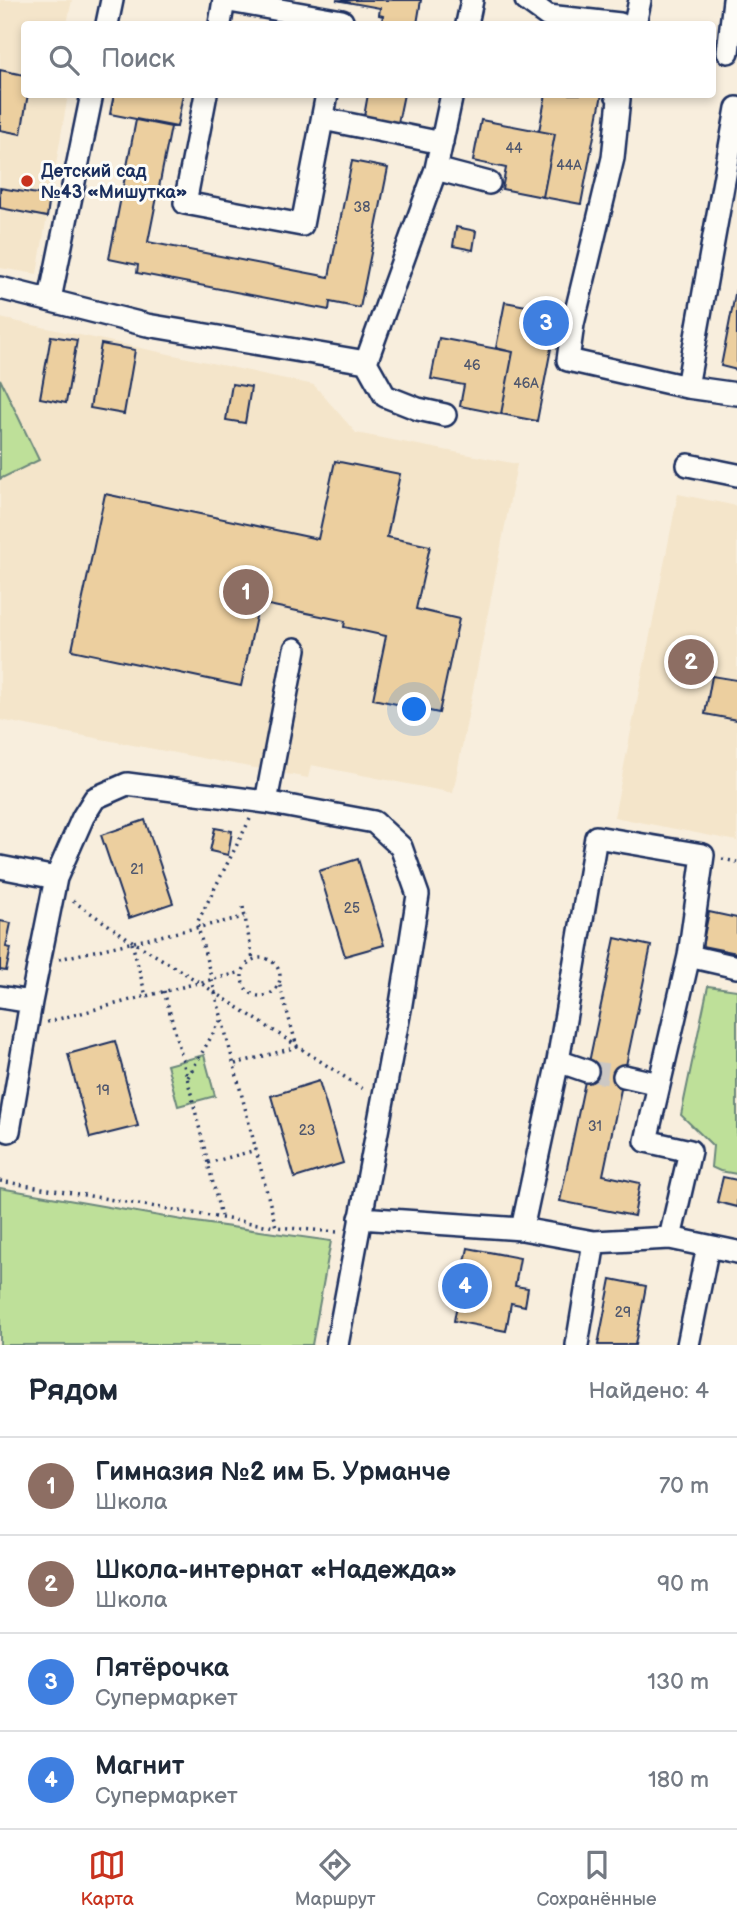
<!DOCTYPE html>
<html lang="ru">
<head>
<meta charset="utf-8">
<style>
  :root { --surface:#fff; --page:#f2f2f3; --text:#1f2937; --muted:#747a83; --line:#e0e1e3; --accent:#c8321e }
  body { margin:0; font-family:"Balsamiq Sans",sans-serif; background:var(--page); color:var(--text) }
  .you { position:absolute; left:415px; top:710px; width:24px; height:24px; margin:-18px; border:5px solid #fff; border-radius:50%; background:#1a73e8; box-shadow:0 0 0 10px #1a73e833 }
  .badge { display:grid; place-items:center; width:46px; height:46px; border-radius:50%; background:var(--accent); color:#fff; font-size:23px; font-weight:700 }
  .pin { position:absolute; translate:-50% -50%; border:4px solid #fff; box-shadow:0 2px 7px #0006 }
  .list { margin:0; padding:0; list-style:none }
  h2 { display:flex; justify-content:space-between; align-items:center; height:91px; margin:0; padding:0 28px; font-size:30px }
  h2 small { font-size:23px; font-weight:400; color:var(--muted) }
  .list li { display:grid; grid-template-columns:46px 1fr auto; gap:21px; align-items:center; box-sizing:border-box; height:98px; padding:0 28px; border-top:2px solid var(--line) }
  .list b { display:block; font-size:26px; white-space:nowrap }
  .list p { margin:0; font-size:23px; white-space:nowrap; color:var(--muted) }
  .list em { font-size:23px; font-style:normal; color:var(--muted) }
  .icon { flex:none; width:38px; height:38px; fill:none; stroke:currentColor; stroke-width:2; stroke-linecap:round; stroke-linejoin:round }
  .map { position:relative; flex:none; width:737px; height:1345px; overflow:hidden }
  .search { position:absolute; background:var(--surface); box-shadow:0 4px 10px #0003; left:21px; right:21px; top:21px; height:77px; display:flex; align-items:center; gap:18px; box-sizing:border-box; padding:0 24px; border-radius:7px; color:var(--muted); font-size:26px }
  .sheet { height:483px; background:var(--surface) }
  nav { display:flex; justify-content:space-around; align-items:center; box-sizing:border-box; height:98px; border-top:2px solid var(--line); background:var(--surface); font-size:19px; color:var(--muted) }
  nav a { display:grid; justify-items:center; gap:4px }
  nav .on { color:var(--accent) }
  .map>svg:first-child { display:block }
</style>
</head>
<body>
<div class="map">
<svg width="737" height="1345" viewBox="0 0 737 1345">
  <rect width="100%" height="100%" fill="#f8eedd"/>
  <filter id="ink" filterUnits="userSpaceOnUse"><feTurbulence type="fractalNoise" baseFrequency=".0143" numOctaves="2"/><feDisplacementMap in="SourceGraphic" scale="14" xChannelSelector="R" yChannelSelector="G"/><feConvolveMatrix kernelMatrix="1 2 1 2 8 2 1 2 1" color-interpolation-filters="sRGB"/></filter>
  <g filter="url(#ink)">
    <path fill="#f4e5ca" d="M 0,0 L 72,0 L 67,24 L 24,24 L 24,94 L 68,95 L 37,274 L 0,268 Z
      M 0,318 L 314,385 L 356,433 L 517,464 L 453,793 L 311,765 L 308,778 L 0,720 Z
      M 678,494 L 737,506 L 737,841 L 614,817 Z"/>
    <path fill="#bee099" stroke="#6c887c" stroke-width="2" d="M 0,379 L 39,460 L 0,479 Z
      M 708,986 L 737,990 L 737,1174 L 720,1171 L 711,1167 L 713,1146 L 681,1115 Z
      M 204,1055 L 215,1096 L 178,1106 L 167,1065 Z
      M 0,1188 L 188,1221 L 331,1241 L 312,1345 L 0,1345 Z"/>
    <path fill="#eccf9f" stroke="#1b2f5e" stroke-width="2" d="M 336,0 L 421,0 L 417,24 L 381,24 L 383,16 L 379,15 L 380,8 Z
      M 0,70 L 24,75 L 24,94 L 28,94 L 21,134 L 0,130 Z
      M 114,94 L 183,94 L 177,127 L 110,114 Z
      M 368,94 L 404,94 L 397,128 L 363,122 Z
      M 546,94 L 602,94 L 581,204 L 543,197 L 555,134 L 539,131 Z
      M 136,120 L 171,127 L 148,242 L 303,272 L 329,277 L 352,161 L 388,168 L 360,308 L 330,302 L 329,310 L 137,273 L 138,265 L 109,259 Z
      M 481,120 L 555,134 L 543,197 L 502,189 L 506,168 L 473,161 Z
      M 0,188 L 50,196 L 47,217 L 0,208 Z
      M 456,227 L 476,231 L 473,250 L 453,246 Z
      M 737,284 L 737,370 L 721,366 Z
      M 505,302 L 558,312 L 537,421 L 501,414 L 513,352 L 496,348 Z
      M 51,336 L 77,340 L 66,403 L 40,398 Z
      M 439,338 L 513,352 L 501,414 L 460,406 L 464,385 L 431,379 Z
      M 101,344 L 135,350 L 124,414 L 90,408 Z
      M 232,384 L 251,387 L 245,423 L 226,420 Z
      M 335,461 L 400,474 L 387,537 L 430,546 L 416,609 L 459,619 L 439,713 L 373,699 L 386,636 L 344,627 L 345,621 L 259,603 L 241,686 L 72,650 L 105,494 L 318,539 Z
      M 712,676 L 737,680 L 737,720 L 705,714 Z
      M 145,820 L 173,903 L 129,918 L 101,835 Z
      M 215,828 L 232,831 L 228,855 L 210,851 Z
      M 358,859 L 384,945 L 345,956 L 319,871 Z
      M 709,912 L 737,918 L 737,953 L 702,946 Z
      M 0,921 L 11,923 L 6,947 L 11,948 L 6,971 L 0,970 Z
      M 615,938 L 651,946 L 603,1175 L 640,1183 L 634,1216 L 560,1201 Z
      M 115,1041 L 138,1126 L 90,1138 L 68,1054 Z
      M 319,1081 L 343,1163 L 295,1178 L 271,1096 Z
      M 723,1177 L 737,1180 L 737,1207 L 717,1202 Z
      M 468,1248 L 520,1258 L 515,1286 L 528,1288 L 525,1306 L 511,1303 L 506,1331 L 454,1321 L 459,1293 L 450,1292 L 453,1274 L 462,1276 Z
      M 611,1279 L 646,1286 L 635,1345 L 598,1345 Z"/>
    <g fill="none" stroke-linecap="round" stroke-linejoin="round">
      <path stroke="#ccc8c4" stroke-width="21" stroke-dasharray="21 10" stroke-linecap="butt" d="M 587,1071 L 624,1076"/>
      <g stroke="#1b2f5e" stroke-width="26">
        <path id="minor" d="M 224,0 L 342,21 L 341,24
          M 526,0 L 548,16 L 620,24
          M 107,24 L 112,0
          M 220,24 L 224,0
          M 467,24 L 472,0
          M 635,24 L 640,0
          M 728,52 L 734,0
          M 206,94 L 185,203 L 302,225 L 327,94
          M 616,94 L 619,99 L 613,158 L 573,324 L 568,360 L 687,387 L 737,394
          M 323,119 L 442,143
          M 436,169 L 489,183
          M 0,288 L 147,325 L 366,362
          M 50,299 L 92,94
          M 687,387 L 737,108
          M 445,415 L 418,409 L 385,396 L 366,362 L 436,169 L 452,94
          M 688,465 L 737,475
          M 266,802 L 295,649
          M 0,867 L 56,878 L 31,1002 L 0,997
          M 56,878 L 83,817 L 95,798 L 127,784 L 266,802 L 374,822 L 401,847 L 418,895 L 401,1004 L 337,1345
          M 737,967 L 689,956 L 646,1141 L 690,1151 L 670,1238 L 737,1252
          M 558,1061 L 587,1071
          M 624,1076 L 659,1084
          M 9,1131 L 31,1002
          M 360,1218 L 522,1229
          M 594,1242 L 522,1229 L 558,1061 L 596,837 L 703,855 L 689,956
          M 577,1345 L 594,1242 L 670,1238
          M 688,1345 L 708,1246"/>
      </g>
      <path stroke="#1b2f5e" stroke-width="3.5" stroke-dasharray="2 5" stroke-linecap="butt" d="M 250,819 L 197,923 L 276,1227 L 338,1232
        M 722,859 L 737,862
        M 73,901 L 132,941 L 199,982 L 363,1089
        M 243,907 L 253,960
        M 132,943 L 146,996 L 242,972
        M242 977a19 19 0 1 1 38 0a19 19 0 1 1-38 0Z
        M 59,959 L 244,917
        M 164,991 L 183,1061 L 221,1216
        M 47,1022 L 146,996
        M 235,1064 L 297,1047 L 279,983
        M 188,1077 L 222,1018
        M 208,1163 L 256,1150
        M 0,1181 L 276,1227"/>
      <use href="#minor" stroke="#fdfcf7" stroke-width="21"/>
    </g>
  </g>
  <circle fill="#c8321e" stroke="#fdfcf7" stroke-width="2.5" cx="27" cy="181" r="7"/>
  <g text-anchor="middle" dominant-baseline="central" stroke-width="6" stroke-linejoin="round" paint-order="stroke">
    <g font-size="14" fill="#4f576e">
      <text x="514" y="148">44</text>
      <text x="569" y="165">44А</text>
      <text x="362" y="207">38</text>
      <text x="472" y="365">46</text>
      <text x="526" y="383">46А</text>
      <text x="137" y="869">21</text>
      <text x="352" y="908">25</text>
      <text x="103" y="1090">19</text>
      <text x="595" y="1126">31</text>
      <text x="307" y="1130">23</text>
      <text x="623" y="1312">29</text>
    </g>
    <g font-size="18" font-weight="bold" fill="#1b2f5e" stroke="#fdfcf7" text-anchor="start">
      <text x="41" y="171">Детский сад<tspan x="41" dy="21">№43 «Мишутка»</tspan></text>
    </g>
  </g>
</svg>
<div class="you"></div>
<div class="pin badge" style="left:246px;top:592px;background:#8d6e63">1</div>
<div class="pin badge" style="left:691px;top:662px;background:#8d6e63">2</div>
<div class="pin badge" style="left:546px;top:323px;background:#3f7fe0">3</div>
<div class="pin badge" style="left:465px;top:1286px;background:#3f7fe0">4</div>
<div class="search"><svg class="icon" aria-label="search" viewBox="0 0 24 24"><circle cx="10" cy="10" r="6"/><path d="M15 15l6 6"/></svg>Поиск</div>
</div>
<section class="sheet">
<h2>Рядом<small>Найдено: 4</small></h2>
<ul class="list">
<li><span class="badge" style="background:#8d6e63">1</span><div><b>Гимназия №2 им Б. Урманче</b><p>Школа</p></div><em>70 m</em></li>
<li><span class="badge" style="background:#8d6e63">2</span><div><b>Школа-интернат «Надежда»</b><p>Школа</p></div><em>90 m</em></li>
<li><span class="badge" style="background:#3f7fe0">3</span><div><b>Пятёрочка</b><p>Супермаркет</p></div><em>130 m</em></li>
<li><span class="badge" style="background:#3f7fe0">4</span><div><b>Магнит</b><p>Супермаркет</p></div><em>180 m</em></li>
</ul>
</section>
<nav>
<a class="on"><svg class="icon" aria-label="map" viewBox="0 0 24 24"><path d="M3 6l6-2 6 2 6-2v14l-6 2-6-2-6 2zM9 4v14M15 6v14"/></svg>Карта</a>
<a><svg class="icon" aria-label="directions" viewBox="0 0 24 24"><path d="M12 3l9 9-9 9-9-9zM9 14v-3h6M13 9l2 2-2 2"/></svg>Маршрут</a>
<a><svg class="icon" aria-label="saved" viewBox="0 0 24 24"><path d="M7 4h10v16l-5-4-5 4z"/></svg>Сохранённые</a>
</nav>
</body>
</html>
